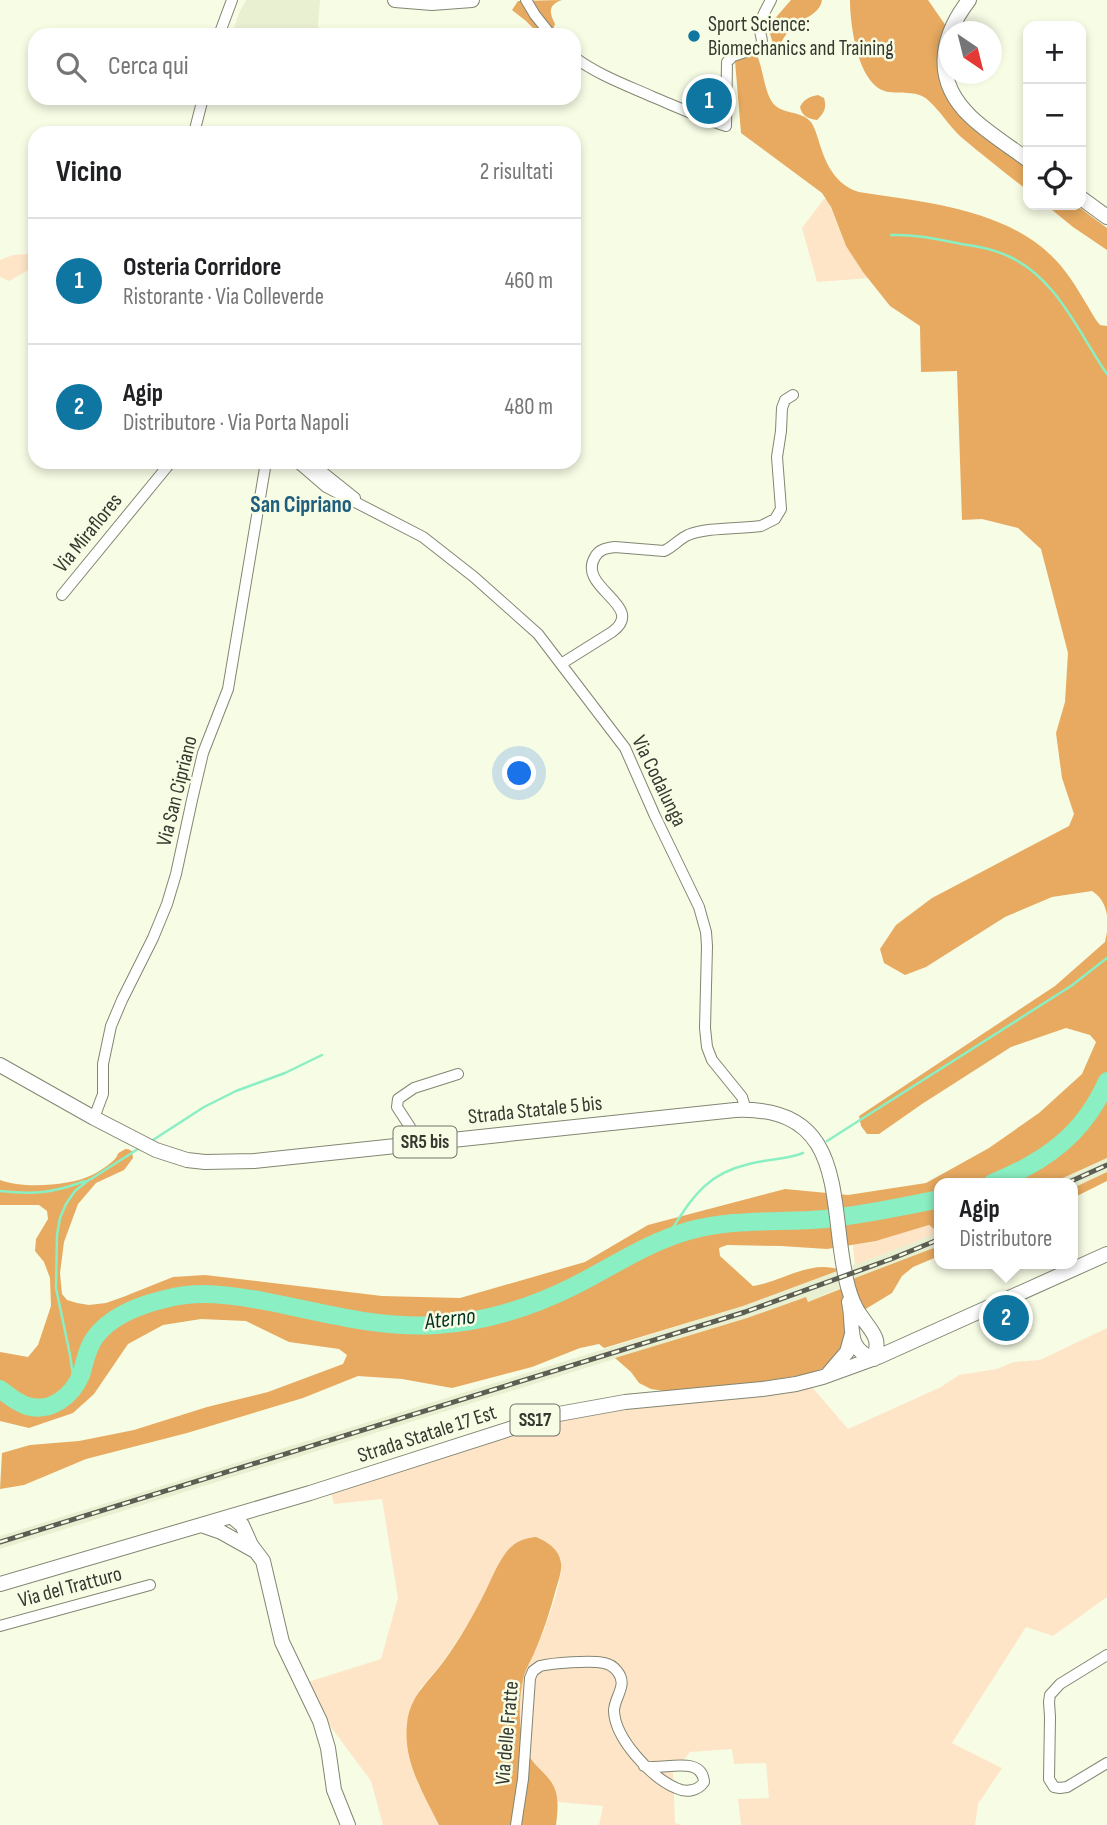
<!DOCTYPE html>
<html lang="it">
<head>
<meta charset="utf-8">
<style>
  :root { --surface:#fff; --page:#f6f6f6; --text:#202124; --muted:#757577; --line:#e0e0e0; --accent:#0e76a1 }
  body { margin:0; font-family:"Sofia Sans Condensed",sans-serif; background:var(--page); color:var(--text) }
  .controls { position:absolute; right:21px; top:21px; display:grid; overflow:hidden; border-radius:14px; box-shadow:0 4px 10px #0003 }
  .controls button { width:63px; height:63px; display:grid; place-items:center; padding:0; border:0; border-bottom:2px solid var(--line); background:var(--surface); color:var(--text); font:35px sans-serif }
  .compass { position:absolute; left:939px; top:21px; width:63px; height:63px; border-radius:50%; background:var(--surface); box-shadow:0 4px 10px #0003; rotate:145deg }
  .you { position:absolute; left:520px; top:774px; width:24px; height:24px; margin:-18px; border:5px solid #fff; border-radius:50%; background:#1a73e8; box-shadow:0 0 0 10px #1a73e833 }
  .badge { display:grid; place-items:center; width:46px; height:46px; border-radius:50%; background:var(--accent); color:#fff; font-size:23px; font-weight:700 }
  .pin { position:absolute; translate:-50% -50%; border:4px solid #fff; box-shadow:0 2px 7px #0006 }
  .popup { position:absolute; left:934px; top:1178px; width:144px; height:91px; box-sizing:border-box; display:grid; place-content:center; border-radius:14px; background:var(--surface); filter:drop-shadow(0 2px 5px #0005); font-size:23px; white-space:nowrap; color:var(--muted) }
  .popup b { font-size:26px; color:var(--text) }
  .popup::after { content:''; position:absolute; left:50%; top:100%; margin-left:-14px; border:14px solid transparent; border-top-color:var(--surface) }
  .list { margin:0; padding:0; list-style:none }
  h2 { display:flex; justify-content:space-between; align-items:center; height:91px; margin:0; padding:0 28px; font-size:30px }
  h2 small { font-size:23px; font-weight:400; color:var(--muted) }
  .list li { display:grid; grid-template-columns:46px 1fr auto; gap:21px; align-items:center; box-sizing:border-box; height:126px; padding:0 28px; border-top:2px solid var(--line) }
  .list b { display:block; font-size:26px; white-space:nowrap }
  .list p { margin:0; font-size:23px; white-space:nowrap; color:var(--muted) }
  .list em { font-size:23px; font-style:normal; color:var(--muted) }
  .icon { flex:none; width:38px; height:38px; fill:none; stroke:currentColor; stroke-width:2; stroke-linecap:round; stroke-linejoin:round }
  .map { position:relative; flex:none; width:1107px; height:1825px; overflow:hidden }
  .search { position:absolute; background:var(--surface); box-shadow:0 4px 10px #0003; left:28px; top:28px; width:553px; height:77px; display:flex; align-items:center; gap:18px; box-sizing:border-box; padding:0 24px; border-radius:21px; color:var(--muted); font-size:26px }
  .panel { position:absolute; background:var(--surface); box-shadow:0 4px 10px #0003; left:28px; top:126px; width:553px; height:343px; border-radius:21px }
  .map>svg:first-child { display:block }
</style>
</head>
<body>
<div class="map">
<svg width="1107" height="1825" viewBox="0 0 1107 1825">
  <rect width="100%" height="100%" fill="#f7fce5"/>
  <path fill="#e9efd1" d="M 246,0 L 320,0 L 318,25 L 320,35 L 232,35 L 239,13 Z
    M 1107,1158 L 1107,1172 L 1073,1188 L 1072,1183 L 1052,1183 Z
    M 939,1232 L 939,1246 L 808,1302 L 806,1297 L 747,1318 L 0,1549 L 0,1536 L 743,1306 L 888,1252 Z"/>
  <path fill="#ffe5c8" d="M 824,199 L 827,199 L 846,246 L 869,278 L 817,282 L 802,228 Z
    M 28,254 L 34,258 L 32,268 L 9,281 L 0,277 L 0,260 L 13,255 Z
    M 929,1225 L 934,1229 L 935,1234 L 855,1265 L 853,1245 L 876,1241 Z
    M 1107,1328 L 1107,1597 L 1053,1636 L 1026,1627 L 952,1743 L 1002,1768 L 978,1804 L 975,1825 L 741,1825 L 738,1799 L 769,1798 L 766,1763 L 734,1764 L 732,1749 L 690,1752 L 673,1773 L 675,1823 L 681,1825 L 599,1825 L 603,1806 L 558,1802 C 554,1782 543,1777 533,1762 C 518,1741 518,1707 522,1683 C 524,1671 530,1663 534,1653 C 544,1632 562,1586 561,1564 C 560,1555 554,1548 547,1542 L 509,1550 L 498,1567 L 471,1619 L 443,1662 L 420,1689 L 418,1784 L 439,1825 L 383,1825 L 371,1781 L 328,1723 L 308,1682 L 381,1659 L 398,1598 L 382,1499 L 334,1504 L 331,1493 L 554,1421 L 615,1409 L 779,1393 L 812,1387 L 848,1429 L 941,1387 L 959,1375 L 997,1369 L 1014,1362 L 1040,1360 Z"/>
  <path fill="#e7aa60" d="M 562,0 C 548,5 549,12 555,24 C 552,34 550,35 540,35 L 526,21 L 512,10 L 518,1 Z
    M 791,0 L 822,0 C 820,15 800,19 790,30 C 783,37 780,46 774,53 L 772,40 L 768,28 L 771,23 Z
    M 850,0 L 928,0 L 946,26 L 939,64 L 979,132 L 1028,169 L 1028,191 C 1006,173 983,156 961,137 C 949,126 941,112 929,101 C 918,90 903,94 889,92 C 858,88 850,25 850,0 Z
    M 757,55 C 763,69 764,89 772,102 C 781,115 801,110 811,122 C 816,130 818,139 821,148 C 827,167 838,186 859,192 C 928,203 1013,209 1061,266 C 1075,283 1085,302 1096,320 L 1100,325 L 1107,326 L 1107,915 C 1105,904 1101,897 1092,891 L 1052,897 L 1005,917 L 926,967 L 905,975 L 884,963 L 880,949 L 896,925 L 932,898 L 1069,826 L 1074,814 L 1062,778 L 1056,733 L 1065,702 L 1068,653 L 1041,549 L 1018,528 L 982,519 L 962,520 L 957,371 L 921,372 L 920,326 L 890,306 L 863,272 L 846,246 L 831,207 L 822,193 L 741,133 L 735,61 Z
    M 818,95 L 824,98 C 827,108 824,113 817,120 C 808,119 802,116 800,107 C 804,99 809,97 818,95 Z
    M 1046,205 L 1076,205 L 1107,228 L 1107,250 L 1073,227 Z
    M 1107,932 L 1107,1158 L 1052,1183 L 940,1183 L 939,1232 L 935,1234 L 934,1229 L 929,1225 L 876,1241 L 827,1249 L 781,1246 L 727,1245 L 719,1248 L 720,1256 L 753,1286 C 781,1282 811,1259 840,1270 L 743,1306 L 604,1348 L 599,1344 L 580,1348 L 532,1367 L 452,1388 L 402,1379 L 358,1376 L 303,1398 L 187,1433 L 86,1459 L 24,1485 L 0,1489 L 2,1453 L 30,1445 L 79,1441 L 134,1430 L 207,1407 L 268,1392 L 343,1364 L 347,1355 L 339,1349 L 289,1342 L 246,1321 L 201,1319 L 163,1325 L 128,1344 L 94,1394 L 73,1413 L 29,1428 L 0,1421 L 0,1352 L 28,1357 L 38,1345 L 51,1306 L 50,1278 L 44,1262 L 35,1251 L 36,1239 L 48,1219 L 47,1211 L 39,1205 L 0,1205 L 0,1180 C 23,1189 70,1186 92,1175 C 100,1171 109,1165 115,1159 C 119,1154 116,1154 122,1151 C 127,1148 127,1149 132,1151 L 133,1158 L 124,1170 L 96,1183 L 78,1204 L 64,1242 L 60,1273 L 62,1294 L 67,1300 L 77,1303 L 89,1305 L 106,1303 L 123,1297 L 173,1277 L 205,1275 L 382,1296 L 460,1298 L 585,1262 L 648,1225 L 785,1189 L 848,1195 L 926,1183 L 989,1148 L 1039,1113 L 1082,1074 L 1096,1042 L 1090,1035 L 1066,1028 L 1011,1047 L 922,1104 L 879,1134 L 867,1134 L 861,1126 L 859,1116 L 1055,986 L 1105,942 Z
    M 1107,1172 L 1107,1181 L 1073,1198 L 1073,1188 Z
    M 939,1246 L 939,1256 L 913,1267 L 902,1276 L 892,1293 L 864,1310 L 845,1347 L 824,1368 L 809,1374 L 759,1382 L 671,1392 L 651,1389 L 639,1383 L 631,1372 L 615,1358 L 747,1318 L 806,1297 L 808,1302 L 843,1288 L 842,1283 Z
    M 536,1537 C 548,1542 559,1549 561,1563 C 562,1571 558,1582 556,1589 C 550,1611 544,1630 535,1651 C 531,1661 525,1669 523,1680 C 518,1701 518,1735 528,1754 C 533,1764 542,1770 549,1779 C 560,1792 558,1809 556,1825 L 439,1825 C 423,1793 403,1761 407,1724 C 410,1695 428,1683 444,1661 C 460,1639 473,1616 485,1592 C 492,1578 498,1562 508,1550 C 516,1541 525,1538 536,1537 Z"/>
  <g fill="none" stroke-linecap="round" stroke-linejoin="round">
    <path stroke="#8aefc3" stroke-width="2.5" d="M 891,235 C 915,234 937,239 961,244 C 977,246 993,249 1008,256 C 1057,278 1078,332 1107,374
      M 153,1140 L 204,1107 L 236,1091 L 285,1073 L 322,1055
      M 827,1141 L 1071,986 L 1107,958
      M 91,1179 L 138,1149
      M 0,1191 C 33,1195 53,1193 85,1181
      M 666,1238 C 691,1201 702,1175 749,1164 C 767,1159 785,1160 803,1153
      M 69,1395 L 72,1386 L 73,1375 L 70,1355 L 56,1288 L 57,1235 L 60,1218 L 66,1204 L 75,1191 L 90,1179"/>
    <path stroke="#8aefc3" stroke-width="18" d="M 992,1183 C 1045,1162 1084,1134 1107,1081
      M 0,1389 C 9,1396 16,1402 27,1406 C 51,1413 72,1396 81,1375 C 85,1362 87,1347 96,1336 C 112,1315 140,1305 165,1299 C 199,1290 231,1295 264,1301 C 321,1312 378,1329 437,1325 C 484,1322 532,1307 574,1286 C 612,1267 646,1243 688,1231 C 733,1218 779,1223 825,1219 C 863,1215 901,1207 940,1199"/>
    <g stroke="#828672" stroke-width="12">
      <path id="minor" d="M 526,0 L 535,15 L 551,35
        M 219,35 L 232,0
        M 574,57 C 598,75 626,85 653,97 C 677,107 701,118 726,126 L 727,62 L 733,56 L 758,48 C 766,40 759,37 760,27 C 760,18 767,8 771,0
        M 194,133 L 203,98
        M 297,462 L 326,487 L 423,537 L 474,577 L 538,634 L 625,748 L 655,816 L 699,907 L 706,932 L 707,946 L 705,1028 L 707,1047 L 712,1060 L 742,1097 L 746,1110
        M 310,462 L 355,498
        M 62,595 L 171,462
        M 561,664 L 612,632 C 648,606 576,588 595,557 C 599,549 607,548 615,547 L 664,551 C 673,547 679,539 688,535 C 708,527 738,529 761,526 L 775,519 L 781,509 L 777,457 L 781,431 L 782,408 L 785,400 L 793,395
        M 94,1118 L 103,1094 L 103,1064 L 111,1026 L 122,1000 L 153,938 L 167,904 L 176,874 L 192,800 L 203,753 L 228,689 L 266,462
        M 414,1143 L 410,1127 L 397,1107 L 398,1099 L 414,1088 L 458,1074
        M 0,1626 L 150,1585
        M 1107,1655 L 1060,1684 L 1050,1695 L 1049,1702 L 1050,1717 L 1049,1779 L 1054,1787 L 1060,1788 L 1067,1787 L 1107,1763
        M 516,1825 L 523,1779 L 530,1678 L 533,1671 L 540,1666 C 552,1663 591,1660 604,1663 C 609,1664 614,1667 617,1671 C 629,1685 614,1697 614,1711 C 615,1739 652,1778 676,1788 C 686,1793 698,1791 704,1782 C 702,1754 662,1771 644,1766"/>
    </g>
    <g stroke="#828672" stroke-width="16">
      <path id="major" d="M 395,0 L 432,3 L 472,0
        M 969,0 C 939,39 933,81 971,117 C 988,133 1009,146 1028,160
        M 1081,198 L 1107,217
        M 0,1065 L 94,1118 L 156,1150 L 187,1160 L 205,1162 L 254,1161 L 735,1110 C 853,1105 827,1210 848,1287 C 851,1298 855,1308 861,1316 C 873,1334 881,1337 874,1359
        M 849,1302 C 855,1327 844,1348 874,1359
        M 829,1373 L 847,1352 L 852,1334
        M 231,1516 L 242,1525 L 251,1545 L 263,1561 L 282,1642 L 320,1721 L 328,1748 L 334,1790 L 348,1825
        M 201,1525 L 221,1532 L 255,1551
        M 0,1584 L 310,1493 L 553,1415 L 625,1402 L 762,1389 L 796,1384 L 823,1377 L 878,1357 L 1107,1254"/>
    </g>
    <use href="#minor" stroke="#fff" stroke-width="10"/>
    <use href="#major" stroke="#fff" stroke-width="14"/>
    <g stroke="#5c5e53" stroke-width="5">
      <path id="rail" d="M 1067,1183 L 1107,1165
        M 0,1542 L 745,1312 L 891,1259 L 940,1239"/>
    </g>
    <use href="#rail" stroke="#f7fce5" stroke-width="2.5" stroke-dasharray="8" stroke-linecap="butt"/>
  </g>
  <circle fill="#0e76a1" stroke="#f7fce5" stroke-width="2.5" cx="694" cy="36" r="7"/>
  <g text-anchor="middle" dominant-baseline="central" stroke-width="5" stroke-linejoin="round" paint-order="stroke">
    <g fill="#f7fce5" stroke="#717366" stroke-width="2">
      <rect x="393.5" y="1126.5" width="63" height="31" rx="5"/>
      <rect x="510.5" y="1404.5" width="49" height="31" rx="5"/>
    </g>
    <g font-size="19" font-weight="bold" fill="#373830">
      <text x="425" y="1142">SR5 bis</text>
      <text x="535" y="1420">SS17</text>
    </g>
    <g font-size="21" fill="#373830" stroke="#f7fce5" text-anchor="start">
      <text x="708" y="24">Sport Science:<tspan x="708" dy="24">Biomechanics and Training</tspan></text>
    </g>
    <g font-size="21" fill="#373830" stroke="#f7fce5">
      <text transform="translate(88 533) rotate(-51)">Via Miraflores</text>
      <text transform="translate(659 781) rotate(64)">Via Codalunga</text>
      <text transform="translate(177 791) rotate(-76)">Via San Cipriano</text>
      <text transform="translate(535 1110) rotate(-6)">Strada Statale 5 bis</text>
      <text transform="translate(427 1434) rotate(-18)">Strada Statale 17 Est</text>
      <text transform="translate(70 1587) rotate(-15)">Via del Tratturo</text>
      <text transform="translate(507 1733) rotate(-85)">Via delle Fratte</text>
    </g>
    <g font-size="23" font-weight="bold" fill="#1f5e7d" stroke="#f7fce5">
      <text x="301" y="505">San Cipriano</text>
    </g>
    <g font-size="23" font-style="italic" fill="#023221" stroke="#f7fce5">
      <text transform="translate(450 1319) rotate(-7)">Aterno</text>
    </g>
  </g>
</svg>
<div class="controls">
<button>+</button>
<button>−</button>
<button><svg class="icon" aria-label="locate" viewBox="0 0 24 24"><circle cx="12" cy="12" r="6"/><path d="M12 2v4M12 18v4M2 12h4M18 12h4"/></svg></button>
</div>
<svg class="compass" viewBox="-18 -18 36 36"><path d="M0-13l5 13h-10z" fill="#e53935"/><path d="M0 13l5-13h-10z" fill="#757577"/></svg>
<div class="you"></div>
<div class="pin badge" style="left:709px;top:101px">1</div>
<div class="pin badge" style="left:1006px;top:1318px">2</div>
<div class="popup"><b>Agip</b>Distributore</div>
<div class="search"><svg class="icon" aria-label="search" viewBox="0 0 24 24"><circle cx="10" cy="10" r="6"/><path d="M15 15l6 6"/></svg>Cerca qui</div>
<section class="panel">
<h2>Vicino<small>2 risultati</small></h2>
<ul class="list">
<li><span class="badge">1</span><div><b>Osteria Corridore</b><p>Ristorante · Via Colleverde</p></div><em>460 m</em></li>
<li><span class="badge">2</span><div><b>Agip</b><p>Distributore · Via Porta Napoli</p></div><em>480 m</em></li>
</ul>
</section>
</div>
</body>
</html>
